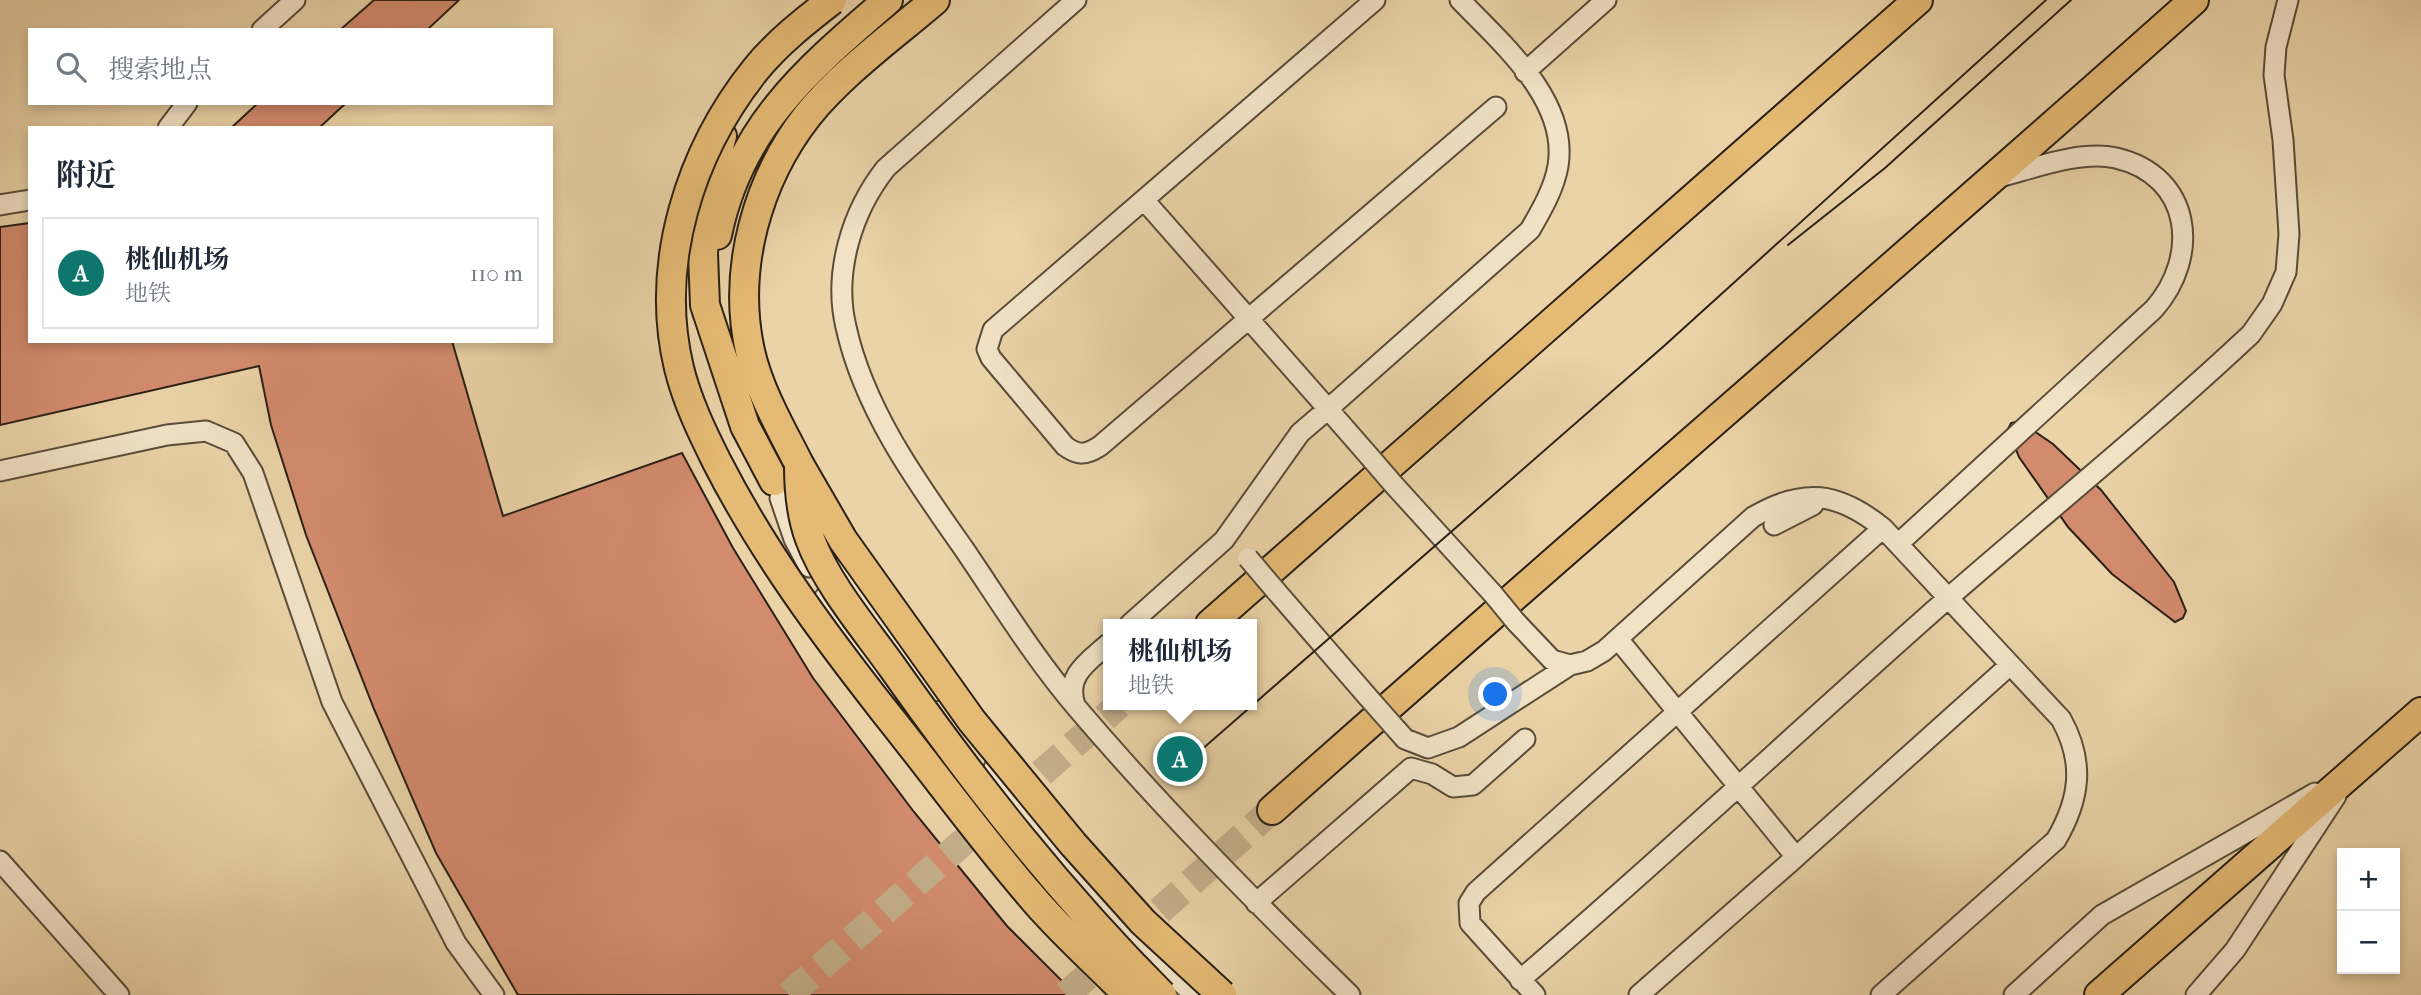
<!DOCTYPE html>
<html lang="zh">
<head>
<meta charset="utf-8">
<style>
  :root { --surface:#fff; --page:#f2f2f3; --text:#1f2937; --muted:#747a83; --line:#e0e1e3; --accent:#0f766e }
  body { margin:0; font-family:"IM FELL French Canon","Noto Serif SC",serif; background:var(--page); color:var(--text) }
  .controls { position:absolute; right:21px; bottom:21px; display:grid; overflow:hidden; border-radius:0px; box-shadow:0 4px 10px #0003 }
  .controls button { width:63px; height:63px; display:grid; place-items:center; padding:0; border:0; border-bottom:2px solid var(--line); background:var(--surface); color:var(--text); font:35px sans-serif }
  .you { position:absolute; left:1496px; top:695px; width:24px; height:24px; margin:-18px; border:5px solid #fff; border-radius:50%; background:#1a73e8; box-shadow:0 0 0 10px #1a73e833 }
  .badge { display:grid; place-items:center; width:46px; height:46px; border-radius:50%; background:var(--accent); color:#fff; font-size:23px; font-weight:700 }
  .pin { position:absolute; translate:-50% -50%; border:4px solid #fff; box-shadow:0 2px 7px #0006 }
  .popup { position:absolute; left:1103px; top:619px; width:154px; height:91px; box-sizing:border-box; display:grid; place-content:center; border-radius:0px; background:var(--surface); filter:drop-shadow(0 2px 5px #0005); font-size:23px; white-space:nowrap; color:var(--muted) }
  .popup b { font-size:26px; color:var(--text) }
  .popup::after { content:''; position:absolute; left:50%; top:100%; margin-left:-14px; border:14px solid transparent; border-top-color:var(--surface) }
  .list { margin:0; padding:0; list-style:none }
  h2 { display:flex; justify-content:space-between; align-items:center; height:91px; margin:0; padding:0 28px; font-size:30px }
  h2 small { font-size:23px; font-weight:400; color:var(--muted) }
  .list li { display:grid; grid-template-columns:46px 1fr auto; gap:21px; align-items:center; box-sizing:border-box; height:112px; margin:0 14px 14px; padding:0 14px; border:2px solid var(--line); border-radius:0px }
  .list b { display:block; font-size:26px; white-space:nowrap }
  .list p { margin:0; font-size:23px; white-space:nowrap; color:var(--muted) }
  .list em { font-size:23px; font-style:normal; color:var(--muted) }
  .icon { flex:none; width:38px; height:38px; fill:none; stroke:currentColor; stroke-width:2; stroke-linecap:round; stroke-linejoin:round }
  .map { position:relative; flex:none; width:2421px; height:995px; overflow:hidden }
  .search { position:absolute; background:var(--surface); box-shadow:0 4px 10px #0003; left:28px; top:28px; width:525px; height:77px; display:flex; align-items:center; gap:18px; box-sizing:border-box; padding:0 24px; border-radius:0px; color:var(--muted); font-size:26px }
  .panel { position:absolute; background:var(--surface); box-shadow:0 4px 10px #0003; left:28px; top:126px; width:525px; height:217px; border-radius:0px }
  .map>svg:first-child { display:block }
</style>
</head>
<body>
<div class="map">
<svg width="2421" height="995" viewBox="0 0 2421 995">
  <rect width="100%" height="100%" fill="#ead3a7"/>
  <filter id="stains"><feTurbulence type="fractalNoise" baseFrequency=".00286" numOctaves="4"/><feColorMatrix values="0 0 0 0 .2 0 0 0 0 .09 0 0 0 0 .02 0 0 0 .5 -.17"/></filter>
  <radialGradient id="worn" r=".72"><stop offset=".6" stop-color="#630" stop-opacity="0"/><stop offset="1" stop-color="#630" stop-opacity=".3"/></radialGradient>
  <path fill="#d38b6e" stroke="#292016" stroke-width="2" d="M 374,0 L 459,0 L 427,30 L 340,30 Z
    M 258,103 L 346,103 L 319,128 L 231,128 Z
    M 30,223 L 30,341 L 452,341 L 503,516 L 682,453 L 733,548 L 813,678 L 914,812 L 1007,926 L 1076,995 L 518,995 L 436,853 L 374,709 L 306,535 L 271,425 L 259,366 L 0,425 L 0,227 Z
    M 2019,421 L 2053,444 L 2101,490 L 2174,582 L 2186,611 L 2183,618 L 2175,622 L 2112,574 L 2068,527 L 2019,457 L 2008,429 L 2011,423 Z"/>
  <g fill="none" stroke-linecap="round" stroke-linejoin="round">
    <path stroke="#c3af8a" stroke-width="28" stroke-dasharray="28 14" stroke-linecap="butt" d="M 789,995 L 1119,705
      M 1066,995 L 1272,810"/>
    <g stroke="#594d3a" stroke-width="23">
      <path id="minor" d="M 1076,0 L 886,168 C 852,211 833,272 846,327 C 864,409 916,481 964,549 C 1000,602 1035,659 1077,708 C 1163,809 1256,903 1350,995
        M 1375,0 L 993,330 L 987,349 L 991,358 L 1065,446 C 1078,456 1086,455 1100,446 L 1496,107
        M 262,30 L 295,0
        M 1525,72 L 1606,0
        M 168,128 L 187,103
        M 1144,200 L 1328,409 L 1530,230 C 1541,211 1554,189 1558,166 C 1569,100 1501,43 1460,0
        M 0,205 L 30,200
        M 0,471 L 167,435 L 206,431 L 234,443 L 253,473 L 332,702 L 456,943 L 494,995
        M 774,481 L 803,519
        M 1394,485 L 1493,594
        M 780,498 L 794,539 L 809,567
        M 1774,525 L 1813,505
        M 1898,544 L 2154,309 C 2200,257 2193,176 2116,158 C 2079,150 2032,169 1996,178
        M 823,546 L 935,691
        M 1276,591 L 1367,696
        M 825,597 L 907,721
        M 1516,622 L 1552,660 L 1570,665 L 1587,661 L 1604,651 L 1753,517 C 1804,487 1838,492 1883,528 L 2061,719 C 2085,762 2080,799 2056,840 L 1881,995
        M 1130,624 L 1224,540 L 1300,433 L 1328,409 L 1369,456
        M 1618,639 L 1796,857 L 2010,665
        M 1075,705 C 1065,675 1088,662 1108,644
        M 1397,730 L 1405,739 L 1428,748 L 1459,737 L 1570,665
        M 994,768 L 1091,895 L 1194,995
        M 0,861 L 119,995
        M 1256,903 L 1411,768 L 1432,774 L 1453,787 L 1473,785 L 1525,739
        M 1520,980 C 1665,856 1804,725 1947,599 C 2049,510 2153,426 2251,334 L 2272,304 L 2286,272 L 2289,234 L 2283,140 L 2274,75 L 2276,47 L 2288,0
        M 1535,995 L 1470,923 L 1469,903 L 1476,892 L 1883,528
        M 1639,995 L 1796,857
        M 2014,995 L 2102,915 L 2315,793
        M 2196,995 L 2235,950 L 2336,796"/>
    </g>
    <g stroke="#292016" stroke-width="32">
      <path id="highway" d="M 722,136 L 707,189 L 703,254 L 705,305 L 745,426 L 774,481
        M 717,235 C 739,126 808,69 888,0
        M 799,464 C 781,428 759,391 750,351 C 732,269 757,180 808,115 C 843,72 893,36 935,0
        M 1210,624 L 1918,0
        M 1272,810 C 1578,538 1889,272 2194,0
        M 2099,995 L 2421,712"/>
    </g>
    <use href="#minor" stroke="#f1e2c6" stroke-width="19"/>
    <use href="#highway" stroke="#e5ba74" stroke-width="28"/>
    <path stroke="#292016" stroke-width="2" d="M 1788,245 L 1885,168 L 2071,0
      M 1176,772 L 1664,346 L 2046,0"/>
    <g stroke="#594d3a" stroke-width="23" stroke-linecap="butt">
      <path id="minor-bridge" d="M 1369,456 L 1394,485
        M 1248,558 L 1276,591
        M 1493,594 L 1516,622
        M 1367,696 L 1397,730"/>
    </g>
    <g stroke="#292016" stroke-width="32" stroke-linecap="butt">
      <path id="highway-bridge" d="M 832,0 C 805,21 777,43 756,69 C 690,151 654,264 679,368 C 687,401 702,432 717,462 C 763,552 823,633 885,712 C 934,773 980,837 1031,896 C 1060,931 1096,962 1128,995
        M 799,464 L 843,540 L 972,721 L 1073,844 L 1143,922 L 1222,995
        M 799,466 C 799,492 801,515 810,539 C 826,583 866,630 893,668 C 975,784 1061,894 1162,995"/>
    </g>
    <use href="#minor-bridge" stroke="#f1e2c6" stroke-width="19"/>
    <use href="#highway-bridge" stroke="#e5ba74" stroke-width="28"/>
  </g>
  <rect width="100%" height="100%" filter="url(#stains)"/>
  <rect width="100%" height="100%" fill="url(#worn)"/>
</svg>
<div class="controls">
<button>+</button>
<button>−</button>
</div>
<div class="you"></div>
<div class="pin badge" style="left:1180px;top:759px">A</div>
<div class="popup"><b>桃仙机场</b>地铁</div>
<div class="search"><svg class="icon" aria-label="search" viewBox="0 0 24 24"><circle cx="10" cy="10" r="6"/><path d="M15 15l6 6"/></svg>搜索地点</div>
<section class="panel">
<h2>附近<small></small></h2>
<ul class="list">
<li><span class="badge">A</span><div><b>桃仙机场</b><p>地铁</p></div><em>110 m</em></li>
</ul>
</section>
</div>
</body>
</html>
